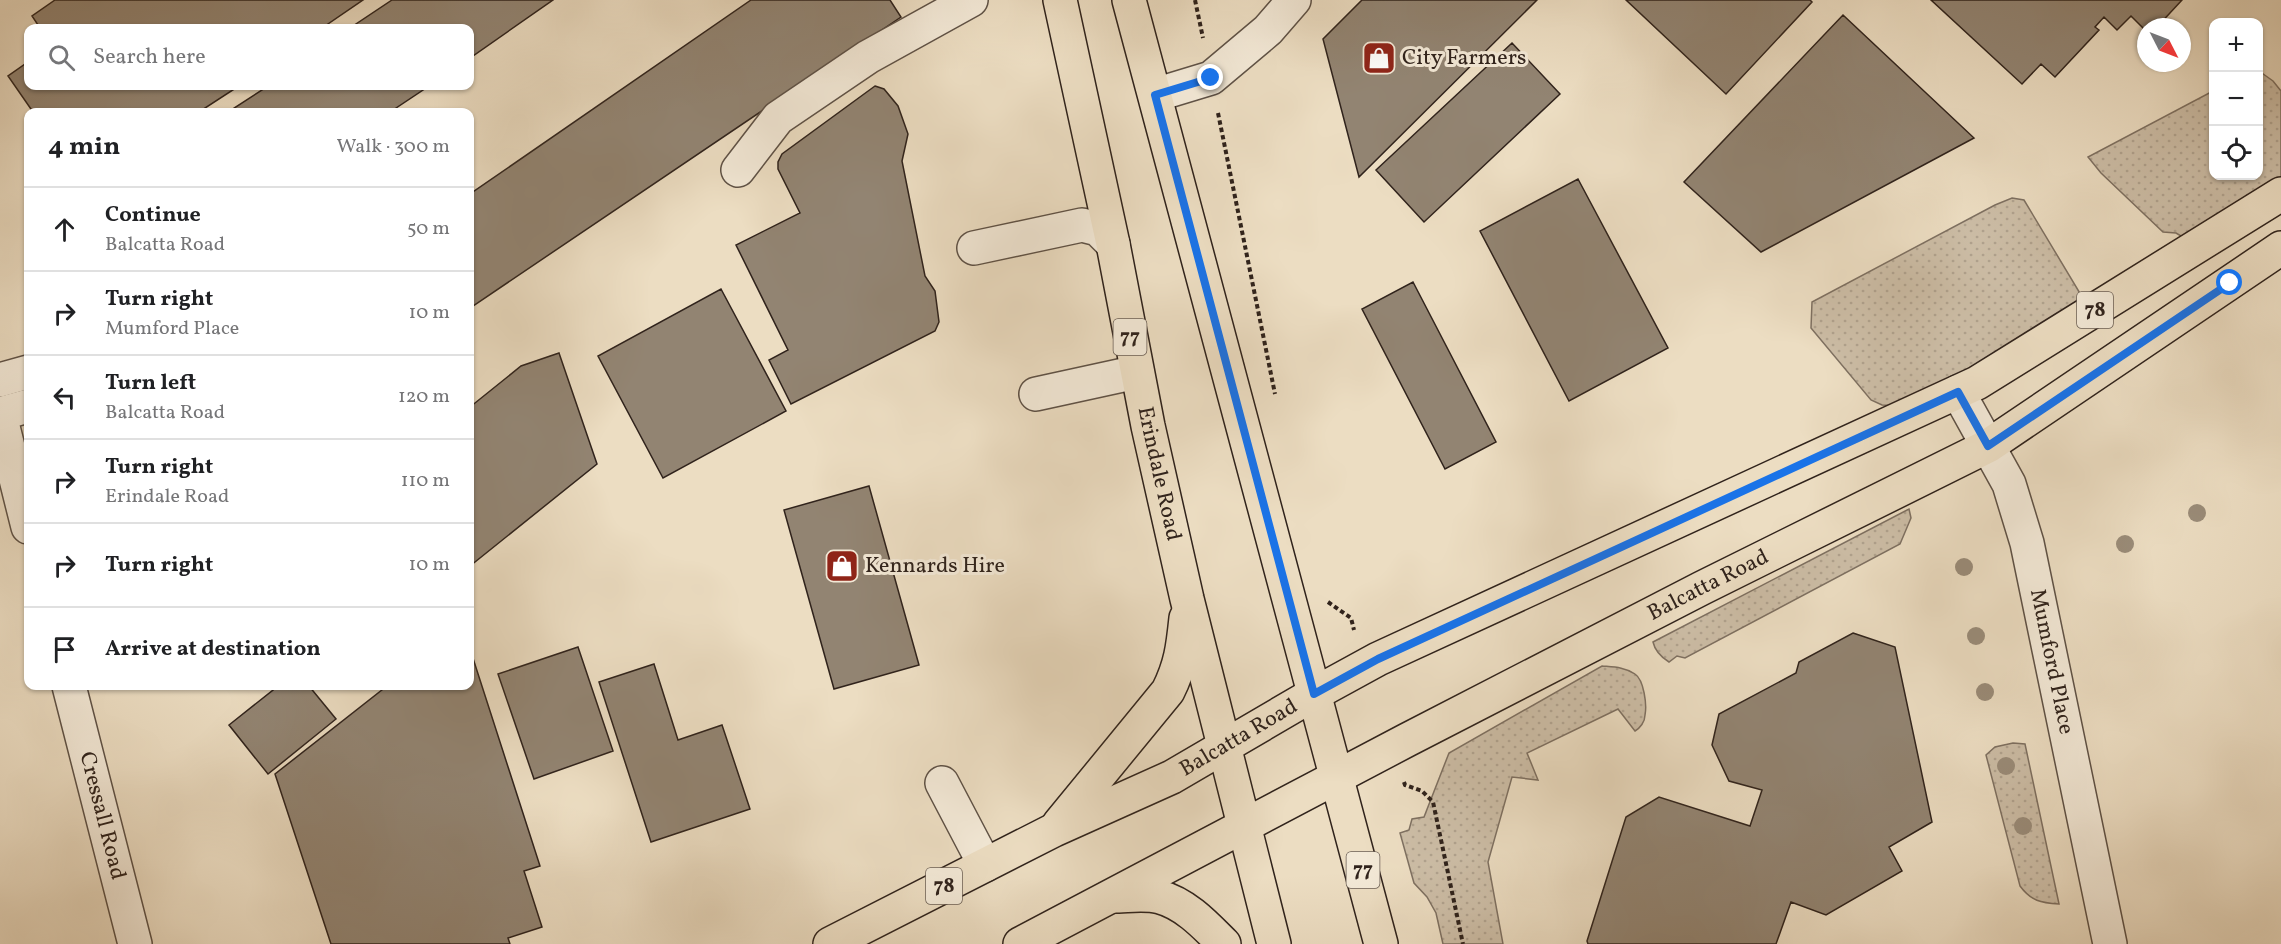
<!DOCTYPE html>
<html lang="en">
<head>
<meta charset="utf-8">
<style>
  :root { --surface:#fff; --page:#f2f2f2; --text:#202124; --muted:#757577; --line:#e0e0e0 }
  body { margin:0; font-family:Vollkorn,serif; background:var(--page); color:var(--text) }
  .controls { position:absolute; right:18px; top:18px; display:grid; overflow:hidden; border-radius:12px; box-shadow:0 2px 4px #0004 }
  .controls button { width:54px; height:54px; display:grid; place-items:center; padding:0; border:0; border-bottom:2px solid var(--line); background:var(--surface); color:var(--text); font:30px sans-serif }
  .compass { position:absolute; left:2137px; top:18px; width:54px; height:54px; border-radius:50%; background:var(--surface); box-shadow:0 2px 4px #0004; rotate:132deg }
  .stop { position:absolute; width:18px; height:18px; margin:-14px; border:4px solid #1a73e8; border-radius:50%; background:#fff }
  .stop.end { background:#1a73e8; border-color:#fff; box-shadow:0 2px 6px #0008 }
  .list { margin:0; padding:0; list-style:none }
  h2 { display:flex; justify-content:space-between; align-items:center; height:78px; margin:0; padding:0 24px; font-size:26px }
  h2 small { font-size:20px; font-weight:400; color:var(--muted) }
  .list li { display:grid; grid-template-columns:39px 1fr auto; gap:18px; align-items:center; box-sizing:border-box; height:84px; padding:0 24px; border-top:2px solid var(--line) }
  .list b { display:block; font-size:22px; white-space:nowrap }
  .list p { margin:0; font-size:20px; white-space:nowrap; color:var(--muted) }
  .list em { font-size:20px; font-style:normal; color:var(--muted) }
  .icon { flex:none; width:33px; height:33px; fill:none; stroke:currentColor; stroke-width:2; stroke-linecap:round; stroke-linejoin:round }
  .map { position:relative; flex:none; width:2281px; height:944px; overflow:hidden }
  .search { position:absolute; background:var(--surface); box-shadow:0 2px 4px #0004; left:24px; top:24px; width:450px; height:66px; display:flex; align-items:center; gap:15px; box-sizing:border-box; padding:0 21px; border-radius:12px; color:var(--muted); font-size:22px }
  .panel { position:absolute; background:var(--surface); box-shadow:0 2px 4px #0004; left:24px; top:108px; width:450px; height:582px; border-radius:12px }
  .map>svg:first-child { display:block }
</style>
</head>
<body>
<div class="map">
<svg width="2281" height="944" viewBox="0 0 2281 944">
  <defs>
    <pattern id="grass-dots" width="8" height="8" patternUnits="userSpaceOnUse" patternTransform="scale(1.5)"><rect width="8" height="8" fill="#ccbda6"/><path d="M2 2h.1M6 6h.1" fill="none" stroke="#b0a28e" stroke-width="1.8" stroke-linecap="round"/></pattern>
  </defs>
  <rect width="100%" height="100%" fill="#ecddc2"/>
  <filter id="stains"><feTurbulence type="fractalNoise" baseFrequency=".00333" numOctaves="4"/><feColorMatrix values="0 0 0 0 .2 0 0 0 0 .09 0 0 0 0 .02 0 0 0 .5 -.17"/></filter>
  <radialGradient id="worn" r=".72"><stop offset=".6" stop-color="#630" stop-opacity="0"/><stop offset="1" stop-color="#630" stop-opacity=".3"/></radialGradient>
  <path fill="url(#grass-dots)" stroke="#7e7061" stroke-width="1.5" d="M 2259,71 L 2273,81 L 2281,91 L 2281,179 L 2193,243 L 2176,233 L 2163,232 L 2101,173 L 2088,157 L 2213,91 L 2214,176 L 2258,176 Z
    M 2012,198 L 2024,200 L 2081,295 L 2081,299 L 2060,322 L 1898,406 L 1882,405 L 1871,400 L 1811,328 L 1812,302 L 1995,205 Z
    M 1909,509 L 1911,518 L 1900,544 L 1685,658 L 1677,656 L 1669,662 C 1661,657 1655,651 1653,642 Z
    M 1602,666 C 1613,667 1625,667 1635,674 C 1644,680 1647,705 1645,715 C 1645,722 1640,728 1635,731 L 1618,709 L 1527,753 L 1538,780 L 1512,777 L 1488,862 L 1503,944 L 1443,944 L 1436,913 L 1427,897 L 1414,883 L 1400,833 L 1409,830 L 1412,819 L 1424,817 L 1449,753 Z
    M 2013,743 L 2025,744 L 2059,904 C 2041,903 2031,901 2020,886 L 1986,755 L 1995,747 Z"/>
  <path fill="#928472" stroke="#30231c" stroke-width="1.5" d="M 55,0 L 363,0 L 322,28 L 40,28 L 32,16 Z
    M 392,0 L 553,0 L 470,58 L 470,28 L 350,28 Z
    M 751,0 L 890,0 L 901,17 L 470,308 L 470,194 Z
    M 1362,0 L 1537,0 L 1359,177 L 1323,39 Z
    M 1626,0 L 1810,0 L 1812,2 L 1726,94 Z
    M 1931,0 L 2182,0 L 2157,27 L 2146,27 L 2146,31 L 2131,16 L 2117,30 L 2104,17 L 2095,27 L 2099,30 L 2055,77 L 2041,64 L 2022,84 Z
    M 1843,15 L 1974,138 L 1761,252 L 1684,182 Z
    M 1512,43 L 1560,94 L 1424,222 L 1376,170 Z
    M 28,62 L 28,86 L 239,86 L 199,112 L 33,112 L 8,76 Z
    M 268,86 L 429,86 L 390,112 L 228,112 Z
    M 875,86 L 884,89 L 898,106 L 908,134 L 902,161 L 925,276 L 935,291 L 939,322 L 935,331 L 791,404 L 769,360 L 788,350 L 736,245 L 800,213 L 778,169 L 778,162 L 782,154 Z
    M 1578,179 L 1668,348 L 1569,401 L 1480,231 Z
    M 1413,282 L 1496,442 L 1445,469 L 1362,309 Z
    M 721,289 L 786,411 L 663,478 L 598,356 Z
    M 559,353 L 597,464 L 470,566 L 470,407 L 521,366 Z
    M 869,486 L 919,665 L 834,689 L 784,510 Z
    M 1853,633 L 1895,647 L 1932,822 L 1889,847 L 1902,871 L 1826,915 L 1791,902 L 1776,944 L 1588,944 L 1587,941 L 1626,817 L 1659,797 L 1750,826 L 1762,790 L 1729,781 L 1712,745 L 1719,714 L 1796,673 L 1799,662 Z
    M 578,647 L 613,751 L 534,779 L 498,674 Z
    M 470,649 L 540,866 L 524,871 L 542,927 L 508,938 L 510,944 L 331,944 L 275,774 L 387,686 L 470,686 Z
    M 654,664 L 678,740 L 722,725 L 750,809 L 651,842 L 599,682 Z
    M 270,686 L 309,686 L 336,719 L 268,774 L 229,725 L 273,690 Z"/>
  <g fill="none" stroke-linecap="round" stroke-linejoin="round">
    <g stroke="#5f5246" stroke-width="36">
      <g id="minor">
        <path d="M 1155,95 L 1211,78 L 1268,30 L 1294,0"/>
        <path d="M 738,170 L 778,118 L 868,57 L 971,0"/>
        <path d="M 974,248 L 1082,225 L 1098,229 L 1113,244"/>
        <path d="M 0,380 L 28,372"/>
        <path id="s1" d="M 1958,392 L 2009,484 L 2027,543 L 2110,944"/>
        <path d="M 1036,394 L 1137,372"/>
        <path d="M 0,414 L 28,406"/>
        <path d="M 0,415 L 28,527"/>
        <path id="s2" d="M 69,686 L 135,944"/>
        <path d="M 942,783 L 985,865"/>
      </g>
    </g>
    <g stroke="#30231c" stroke-width="36">
      <g id="major">
        <path id="s3" d="M 1060,0 L 1113,244 L 1148,426 L 1187,599 L 1274,944"/>
        <path d="M 1129,0 L 1381,944"/>
        <path d="M 1059,824 L 1168,691 C 1181,665 1183,647 1186,618"/>
        <path d="M 1113,896 C 1128,896 1146,893 1160,897 C 1186,904 1206,926 1224,944"/>
        <path id="s4" d="M 830,944 L 1054,830 L 1172,777 L 1314,694 L 1378,659 L 1977,383 L 2281,194"/>
        <path id="s5" d="M 1020,944 L 1407,740 L 1702,588 L 1988,446 L 2281,248"/>
      </g>
    </g>
    <path stroke="#30231c" stroke-width="4" stroke-dasharray="4.5 3" stroke-linecap="butt" d="M 1195,0 L 1203,38
      M 1218,113 L 1275,394
      M 1328,602 L 1351,618 L 1354,630
      M 1404,782 L 1405,785 L 1422,791 L 1433,802 L 1463,944"/>
    <use href="#minor" stroke="#f3e9d7" stroke-width="33"/>
    <use href="#major" stroke="#ecddc2" stroke-width="33"/>
  </g>
  <g fill="#9a8c79">
    <circle cx="2197" cy="513" r="9"/>
    <circle cx="2125" cy="544" r="9"/>
    <circle cx="1964" cy="567" r="9"/>
    <circle cx="1976" cy="636" r="9"/>
    <circle cx="1985" cy="692" r="9"/>
    <circle cx="2006" cy="766" r="9"/>
    <circle cx="2023" cy="826" r="9"/>
  </g>
  <g fill="none" stroke-linecap="round" stroke-linejoin="round">
    <path stroke="#1a73e8" stroke-width="8" d="M 1211,78 L 1155,95 L 1314,694 L 1378,659 L 1958,392 L 1988,446 L 2230,283"/>
  </g>
  <defs>
    <g id="shop-square" transform="scale(1.725)"><rect x="-9" y="-9" width="18" height="18" rx="4" fill="#8f2418" stroke="#f3e9d7"/><path d="M-5-2.5h2.3a2.7 3.5 0 0 1 5.4 0H5L5.5 6h-11ZM-1.5-2.5h3a1.5 2.3 0 0 0-3 0Z" fill="#fff"/></g>
  </defs>
  <g fill-rule="evenodd">
    <use href="#shop-square" x="1379" y="58"/>
    <use href="#shop-square" x="842" y="566"/>
  </g>
  <g text-anchor="middle" dominant-baseline="central" stroke-width="6" stroke-linejoin="round" paint-order="stroke">
    <g fill="#f3e9d7" stroke="#6a5e54" stroke-width="1.5">
      <rect x="2077" y="292" width="36" height="36" rx="4.5"/>
      <rect x="1113.5" y="319" width="33" height="36" rx="4.5"/>
      <rect x="1346.5" y="852" width="33" height="36" rx="4.5"/>
      <rect x="926" y="868" width="36" height="36" rx="4.5"/>
    </g>
    <g font-size="21" font-weight="bold" fill="#30231c">
      <text x="2095" y="310">78</text>
      <text x="1130" y="337">77</text>
      <text x="1363" y="870">77</text>
      <text x="944" y="886">78</text>
    </g>
    <g font-size="22" fill="#30231c" stroke="#f3e9d7" text-anchor="start">
      <text x="1402" y="58">City Farmers</text>
      <text x="865" y="566">Kennards Hire</text>
    </g>
    <g font-size="22" fill="#30231c" stroke="#f3e9d7">
      <text stroke="none"><textPath href="#s3" startOffset="484">Erindale Road</textPath></text>
      <text stroke="none"><textPath href="#s5" startOffset="776">Balcatta Road</textPath></text>
      <text stroke="none"><textPath href="#s1" startOffset="288">Mumford Place</textPath></text>
      <text stroke="none"><textPath href="#s4" startOffset="458">Balcatta Road</textPath></text>
      <text stroke="none"><textPath href="#s2" startOffset="134">Cressall Road</textPath></text>
    </g>
  </g>
  <rect width="100%" height="100%" filter="url(#stains)"/>
  <rect width="100%" height="100%" fill="url(#worn)"/>
</svg>
<div class="controls">
<button>+</button>
<button>−</button>
<button><svg class="icon" aria-label="locate" viewBox="0 0 24 24"><circle cx="12" cy="12" r="6"/><path d="M12 2v4M12 18v4M2 12h4M18 12h4"/></svg></button>
</div>
<svg class="compass" viewBox="-18 -18 36 36"><path d="M0-13l5 13h-10z" fill="#e53935"/><path d="M0 13l5-13h-10z" fill="#757577"/></svg>
<div class="stop" style="left:2230px;top:283px"></div>
<div class="stop end" style="left:1211px;top:78px"></div>
<div class="search"><svg class="icon" aria-label="search" viewBox="0 0 24 24"><circle cx="10" cy="10" r="6"/><path d="M15 15l6 6"/></svg>Search here</div>
<section class="panel">
<h2>4 min<small>Walk · 300 m</small></h2>
<ul class="list">
<li><svg class="icon" aria-label="ahead" viewBox="0 0 24 24"><path d="M12 20V5M6 11l6-6 6 6"/></svg><div><b>Continue</b><p>Balcatta Road</p></div><em>50 m</em></li>
<li><svg class="icon" aria-label="right" viewBox="0 0 24 24"><path d="M7 20v-9h11M14 6l5 5-5 5"/></svg><div><b>Turn right</b><p>Mumford Place</p></div><em>10 m</em></li>
<li><svg class="icon" aria-label="left" viewBox="0 0 24 24"><path d="M17 20v-9H6M10 6l-5 5 5 5"/></svg><div><b>Turn left</b><p>Balcatta Road</p></div><em>120 m</em></li>
<li><svg class="icon" aria-label="right" viewBox="0 0 24 24"><path d="M7 20v-9h11M14 6l5 5-5 5"/></svg><div><b>Turn right</b><p>Erindale Road</p></div><em>110 m</em></li>
<li><svg class="icon" aria-label="right" viewBox="0 0 24 24"><path d="M7 20v-9h11M14 6l5 5-5 5"/></svg><div><b>Turn right</b></div><em>10 m</em></li>
<li><svg class="icon" aria-label="arrive" viewBox="0 0 24 24"><path d="M6 21V4h12l-3 4 3 4H6"/></svg><div><b>Arrive at destination</b></div></li>
</ul>
</section>
</div>
</body>
</html>
